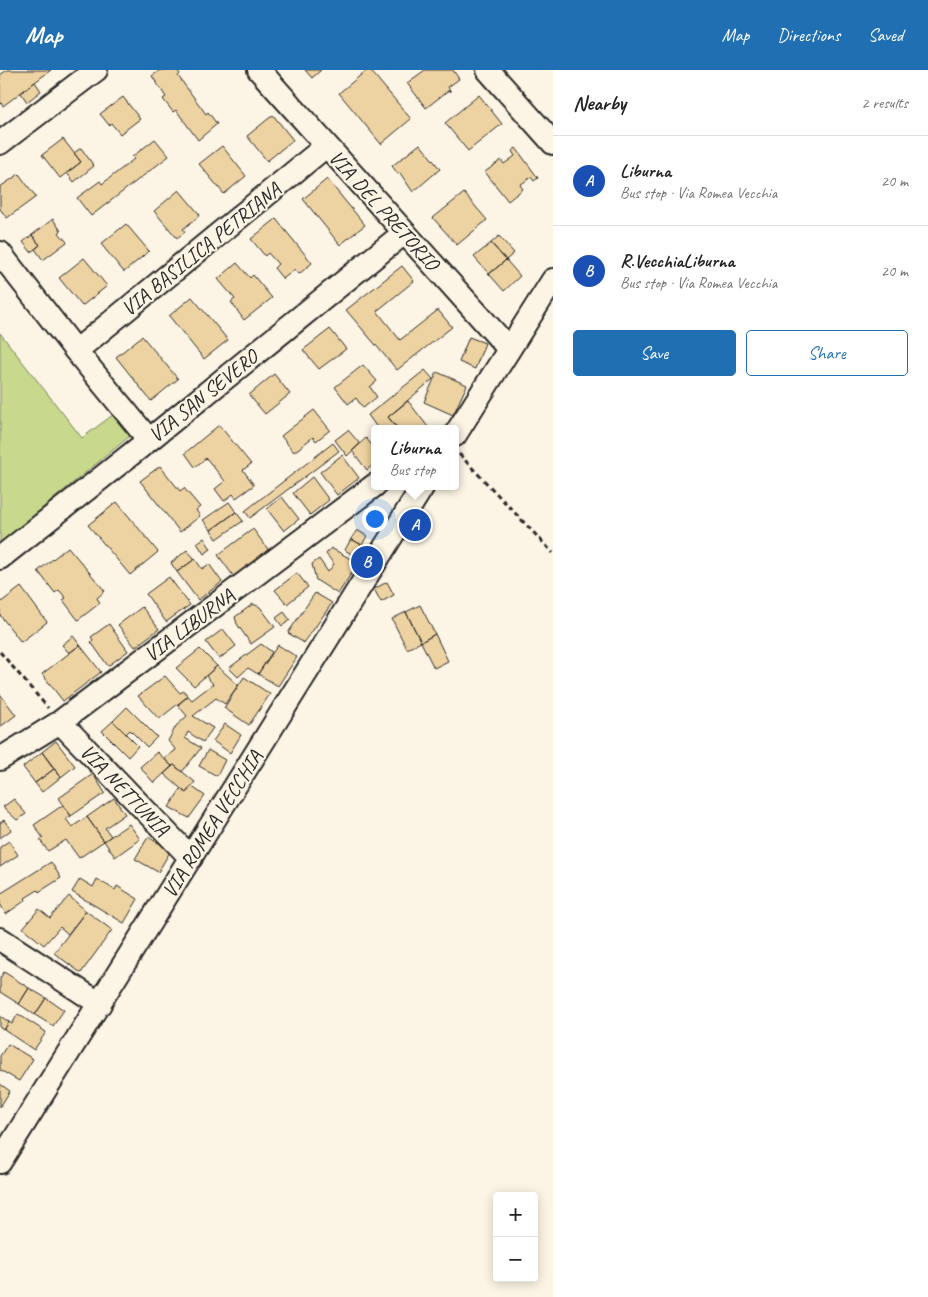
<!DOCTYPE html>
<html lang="en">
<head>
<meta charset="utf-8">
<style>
  :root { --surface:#fff; --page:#f2f2f2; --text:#222; --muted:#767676; --line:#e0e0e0; --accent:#1f6fb2 }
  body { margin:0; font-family:Caveat,sans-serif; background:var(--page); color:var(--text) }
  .controls { position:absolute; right:15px; bottom:15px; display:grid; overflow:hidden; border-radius:5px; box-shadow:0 2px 12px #0003 }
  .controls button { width:45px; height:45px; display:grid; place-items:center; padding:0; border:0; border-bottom:1px solid var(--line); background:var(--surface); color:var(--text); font:25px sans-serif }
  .you { position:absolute; left:374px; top:448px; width:18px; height:18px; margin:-12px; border:4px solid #fff; border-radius:50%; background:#1a73e8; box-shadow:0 0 0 8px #1a73e833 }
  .badge { display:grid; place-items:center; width:32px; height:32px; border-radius:50%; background:var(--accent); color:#fff; font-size:16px; font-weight:700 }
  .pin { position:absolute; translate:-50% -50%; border:2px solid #fff; box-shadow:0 1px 5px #0006 }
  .popup { position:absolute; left:371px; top:355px; width:88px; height:65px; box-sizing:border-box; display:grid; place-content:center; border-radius:5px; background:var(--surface); filter:drop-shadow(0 1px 4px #0005); font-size:16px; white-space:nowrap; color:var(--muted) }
  .popup b { font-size:19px; color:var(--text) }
  .popup::after { content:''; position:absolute; left:50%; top:100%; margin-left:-10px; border:10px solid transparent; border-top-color:var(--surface) }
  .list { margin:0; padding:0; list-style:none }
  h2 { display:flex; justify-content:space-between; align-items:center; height:65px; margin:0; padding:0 20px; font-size:21px }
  h2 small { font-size:16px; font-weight:400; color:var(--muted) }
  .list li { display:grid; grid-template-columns:32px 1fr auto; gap:15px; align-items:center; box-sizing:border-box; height:90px; padding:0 20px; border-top:1px solid var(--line) }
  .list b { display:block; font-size:19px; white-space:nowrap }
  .list p { margin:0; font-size:16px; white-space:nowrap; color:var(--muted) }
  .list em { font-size:16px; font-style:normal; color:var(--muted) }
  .actions { display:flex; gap:10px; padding:15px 20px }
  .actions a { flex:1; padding:11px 0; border:1px solid var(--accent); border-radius:5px; text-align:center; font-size:18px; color:var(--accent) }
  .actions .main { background:var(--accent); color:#fff }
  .map { position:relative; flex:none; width:553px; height:1227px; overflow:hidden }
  header { display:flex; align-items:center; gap:30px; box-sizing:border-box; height:70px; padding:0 25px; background:var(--accent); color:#fff }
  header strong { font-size:24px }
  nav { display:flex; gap:28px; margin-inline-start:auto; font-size:18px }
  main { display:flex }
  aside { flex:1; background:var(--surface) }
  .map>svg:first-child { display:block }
</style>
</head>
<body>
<header>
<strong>Map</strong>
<nav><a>Map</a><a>Directions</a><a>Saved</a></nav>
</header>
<main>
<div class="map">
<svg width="553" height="1227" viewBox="0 0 553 1227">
  <rect width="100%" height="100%" fill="#fcf5e5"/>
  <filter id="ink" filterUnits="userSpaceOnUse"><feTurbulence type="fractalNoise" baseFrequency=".02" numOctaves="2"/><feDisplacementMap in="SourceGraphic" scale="10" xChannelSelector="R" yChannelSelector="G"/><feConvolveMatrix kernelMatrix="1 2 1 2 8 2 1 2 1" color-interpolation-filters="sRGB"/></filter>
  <g filter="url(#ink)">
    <path fill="#c8d88c" stroke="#7a825c" d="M 0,263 L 82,368 L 114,344 L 130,366 L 0,473 Z"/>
    <path fill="#eed3a2" stroke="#2b2b2b" d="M 7,0 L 51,0 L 3,36 L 0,31 L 0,5 Z
      M 160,0 L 177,0 L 180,4 L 178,6 L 206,44 L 208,42 L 217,54 L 198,70 L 176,40 L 173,42 L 163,29 L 166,27 L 152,6 Z
      M 305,0 L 321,0 L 312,8 Z
      M 367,0 L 370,0 L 411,49 L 381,74 L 339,23 Z
      M 425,0 L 453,0 L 459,9 L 448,17 L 451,22 L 449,20 L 426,38 L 407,13 Z
      M 35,12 L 41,21 L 27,32 L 21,23 Z
      M 479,25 L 502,54 L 468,81 L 445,53 Z
      M 123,27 L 140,49 L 120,64 L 111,53 L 109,55 L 100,44 Z
      M 273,45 L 293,70 L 267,91 L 247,66 Z
      M 63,69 L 81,92 L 60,108 L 42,85 Z
      M 155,69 L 169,86 L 91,146 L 77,128 L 100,111 L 102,114 L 134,89 L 132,87 Z
      M 420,74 L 440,99 L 413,122 L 400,103 L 398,104 L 392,96 Z
      M 222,76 L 246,106 L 224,124 L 199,94 Z
      M 81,78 L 94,96 L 74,112 L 67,103 L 81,92 L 74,83 Z
      M 516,78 L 538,108 L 534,111 L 531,107 L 520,115 L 523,119 L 508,131 L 485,102 L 501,90 L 504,94 L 515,86 L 512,81 Z
      M 19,104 L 36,127 L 7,148 L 0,139 L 0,117 Z
      M 327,109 L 365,155 L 340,175 L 303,129 Z
      M 179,120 L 200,145 L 183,159 L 185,162 L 177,168 L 154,141 Z
      M 464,123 L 487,150 L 457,175 L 433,148 Z
      M 53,149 L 61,161 L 59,163 L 67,172 L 43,190 L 35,179 L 40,175 L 32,165 Z
      M 276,149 L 312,193 L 299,204 L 295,199 L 283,209 L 274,198 L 278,194 L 268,183 L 265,186 L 251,169 Z
      M 126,154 L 149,181 L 124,202 L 101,174 Z
      M 32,165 L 40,175 L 31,182 L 23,172 Z
      M 499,166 L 514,183 L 506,190 L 491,173 Z
      M 491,173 L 506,190 L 489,204 L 474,187 Z
      M 84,188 L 107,216 L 82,236 L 59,208 Z
      M 506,190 L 520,206 L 504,221 L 489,204 Z
      M 237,193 L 250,208 L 253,205 L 272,228 L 244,250 L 231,232 L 235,229 L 218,209 Z
      M 402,196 L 414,211 L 377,241 L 400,270 L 438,240 L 452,257 L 397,300 L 346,240 Z
      M 192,227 L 228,270 L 204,289 L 169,246 Z
      M 330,259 L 346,279 L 319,299 L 303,280 Z
      M 142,266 L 178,309 L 151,331 L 116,287 Z
      M 469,267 L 485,273 L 475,299 L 459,292 Z
      M 363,295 L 377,311 L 370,317 L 377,327 L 363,338 L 356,328 L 348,334 L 335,317 Z
      M 425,300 L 433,309 L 388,347 L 398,359 L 378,359 L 368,345 Z
      M 437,302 L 467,315 L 453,345 L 424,332 Z
      M 274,304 L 290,324 L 265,344 L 249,325 Z
      M 408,331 L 428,357 L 426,359 L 398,359 L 388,347 Z
      M 314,340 L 330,360 L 316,371 L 313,367 L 294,382 L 281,366 Z
      M 219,355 L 251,394 L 243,400 L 254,415 L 236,428 L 233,424 L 224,431 L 215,419 L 225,411 L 206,388 L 195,397 L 185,383 Z
      M 348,360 L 360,374 L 347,386 L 335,370 Z
      M 366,368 L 375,379 L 375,393 L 367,400 L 352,381 Z
      M 333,373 L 339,381 L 250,448 L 245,441 Z
      M 342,385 L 359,408 L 337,425 L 320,402 Z
      M 160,396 L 180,421 L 184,418 L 200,437 L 196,440 L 200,446 L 180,462 L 140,411 Z
      M 312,407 L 329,430 L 310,445 L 293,423 Z
      M 282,427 L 299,449 L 284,461 L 267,439 Z
      M 117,432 L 158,482 L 130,505 L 88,455 Z
      M 229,432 L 236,442 L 211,460 L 203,450 Z
      M 236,442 L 243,451 L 217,469 L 211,460 Z
      M 253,459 L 270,482 L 234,507 L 218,485 Z
      M 357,460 L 367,466 L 362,475 L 351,469 Z
      M 204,468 L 211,479 L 204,484 L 197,473 Z
      M 351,469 L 362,475 L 356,487 L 345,480 Z
      M 68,477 L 105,521 L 97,528 L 100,533 L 78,550 L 63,530 L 66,528 L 59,520 L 55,523 L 38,501 Z
      M 331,478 L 358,493 L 338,524 L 316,510 L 312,494 L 319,489 L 328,502 L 334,494 L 326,484 Z
      M 187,480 L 195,489 L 177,502 L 171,493 Z
      M 195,489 L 202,499 L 209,494 L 222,512 L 198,530 L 177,502 Z
      M 297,503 L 308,517 L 287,534 L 275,520 Z
      M 169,507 L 190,535 L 166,552 L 146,524 Z
      M 387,512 L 394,525 L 381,532 L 374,519 Z
      M 21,517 L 47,552 L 21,572 L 0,545 L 0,533 Z
      M 315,523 L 332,533 L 304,573 L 288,563 Z
      M 253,534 L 260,537 L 275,557 L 251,574 L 237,554 L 235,547 Z
      M 420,535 L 435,564 L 421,572 L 406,542 Z
      M 142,537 L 159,559 L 135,577 L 118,555 Z
      M 284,542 L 290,550 L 282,556 L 276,548 Z
      M 406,542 L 421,572 L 407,579 L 392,549 Z
      M 109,554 L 128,581 L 108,596 L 91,572 L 93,570 L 91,567 Z
      M 223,559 L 236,576 L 219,589 L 206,572 Z
      M 435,564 L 448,591 L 434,598 L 421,572 Z
      M 73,566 L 80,575 L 69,583 L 62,575 Z
      M 261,574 L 272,582 L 258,604 L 248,598 L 238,607 L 229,598 Z
      M 80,575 L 101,602 L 63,631 L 42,604 Z
      M 278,575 L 297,587 L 278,616 L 258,604 Z
      M 200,579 L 217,596 L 194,616 L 176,598 Z
      M 217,596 L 238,615 L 225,634 L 216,628 L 193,646 L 213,658 L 203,672 L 188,662 L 185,668 L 201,678 L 182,702 L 174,695 L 172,696 L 164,689 L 176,680 L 168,671 L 176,656 L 187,646 L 178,635 L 188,626 L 192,630 L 213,614 L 206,606 Z
      M 165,606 L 180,623 L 184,621 L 188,626 L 159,649 L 138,626 Z
      M 244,607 L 270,624 L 249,655 L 224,638 Z
      M 0,624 L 16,645 L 0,657 Z
      M 127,637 L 157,667 L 147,677 L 130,660 L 126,664 L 113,651 Z
      M 113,651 L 138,676 L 128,687 L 102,661 Z
      M 225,654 L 241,665 L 230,683 L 213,671 Z
      M 56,671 L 75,696 L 61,707 L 42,682 Z
      M 208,680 L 225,690 L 217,706 L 199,696 Z
      M 42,682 L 54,699 L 35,713 L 23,697 Z
      M 157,682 L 172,696 L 154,713 L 140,697 Z
      M 174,695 L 195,712 L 186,723 L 164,704 Z
      M 54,699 L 61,707 L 42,722 L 35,713 Z
      M 93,704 L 105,723 L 71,746 L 59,728 Z
      M 191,716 L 205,726 L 189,748 L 169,737 L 181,719 L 186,723 Z
      M 114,728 L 125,744 L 105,758 L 111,766 L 104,771 L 87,747 Z
      M 14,729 L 26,744 L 17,750 L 3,737 Z
      M 63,735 L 71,746 L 66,749 L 72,757 L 87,747 L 104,771 L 79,788 L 66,770 L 48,781 L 40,770 L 43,768 L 34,755 Z
      M 4,750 L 11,760 L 0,768 L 0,753 Z
      M 129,754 L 140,769 L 115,787 L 104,771 Z
      M 148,767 L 171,780 L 158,802 L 135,789 Z
      M 9,771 L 18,785 L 0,797 L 0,777 Z
      M 51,792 L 61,808 L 39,822 L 38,820 L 25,828 L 26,830 L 6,844 L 0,834 L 0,824 Z
      M 80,809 L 93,817 L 97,809 L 115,820 L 117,816 L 138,829 L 124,853 L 72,822 Z
      M 69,826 L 86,841 L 68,864 L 60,857 L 44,875 L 23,858 L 39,839 L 50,848 Z
      M 86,841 L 112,860 L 81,903 L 54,883 Z
      M 4,902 L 29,918 L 19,934 L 0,922 L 0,908 Z
      M 29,918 L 46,928 L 35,945 L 19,934 Z
      M 46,928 L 64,940 L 53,956 L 35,945 Z
      M 18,944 L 46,962 L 34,980 L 4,960 L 9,952 L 12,954 Z
      M 0,946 L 9,952 L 4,960 L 0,958 Z
      M 8,974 L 33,989 L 19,1011 L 0,1000 L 0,986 Z
      M 0,1014 L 10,1021 L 0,1037 Z"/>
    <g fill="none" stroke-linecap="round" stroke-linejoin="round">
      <g stroke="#2b2b2b" stroke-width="26">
        <path id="street" d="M 259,0 L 509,279
          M 488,0 L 553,73
          M 0,73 L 96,0
          M 0,183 L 76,281 L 149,370
          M 76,281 L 326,76
          M 455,365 L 553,210
          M 0,488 L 149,370 L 404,163
          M 60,652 L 191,788
          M 0,689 L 60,652 L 375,415
          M 0,869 L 100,934
          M 0,1092 L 423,416"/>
      </g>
      <path stroke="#2b2b2b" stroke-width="3" stroke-dasharray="5 4" stroke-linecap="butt" d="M 459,384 L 553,483
        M 0,582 L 48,638"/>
      <use href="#street" stroke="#fcf5e5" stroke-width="22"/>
    </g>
  </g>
  <g text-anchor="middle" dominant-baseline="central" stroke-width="4" stroke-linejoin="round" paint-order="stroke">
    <g font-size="21" fill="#2b2b2b" stroke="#fcf5e5">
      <text transform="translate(384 140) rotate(48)">VIA DEL PRETORIO</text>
      <text transform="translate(201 179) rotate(-39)">VIA BASILICA PETRIANA</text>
      <text transform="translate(203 326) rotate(-39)">VIA SAN SEVERO</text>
      <text transform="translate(189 555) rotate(-37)">VIA LIBURNA</text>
      <text transform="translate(125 720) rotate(46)">VIA NETTUNIA</text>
      <text transform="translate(212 754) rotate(-58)">VIA ROMEA VECCHIA</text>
    </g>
  </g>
</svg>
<div class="controls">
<button>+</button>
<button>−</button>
</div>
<div class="you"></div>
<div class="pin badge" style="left:415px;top:455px;background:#1a4fb4">A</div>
<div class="popup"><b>Liburna</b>Bus stop</div>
<div class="pin badge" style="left:367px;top:492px;background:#1a4fb4">B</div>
</div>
<aside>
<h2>Nearby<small>2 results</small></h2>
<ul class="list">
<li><span class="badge" style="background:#1a4fb4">A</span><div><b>Liburna</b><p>Bus stop · Via Romea Vecchia</p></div><em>20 m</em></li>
<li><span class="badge" style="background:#1a4fb4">B</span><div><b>R.VecchiaLiburna</b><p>Bus stop · Via Romea Vecchia</p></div><em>20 m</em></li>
</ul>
<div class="actions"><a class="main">Save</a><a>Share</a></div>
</aside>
</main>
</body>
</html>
